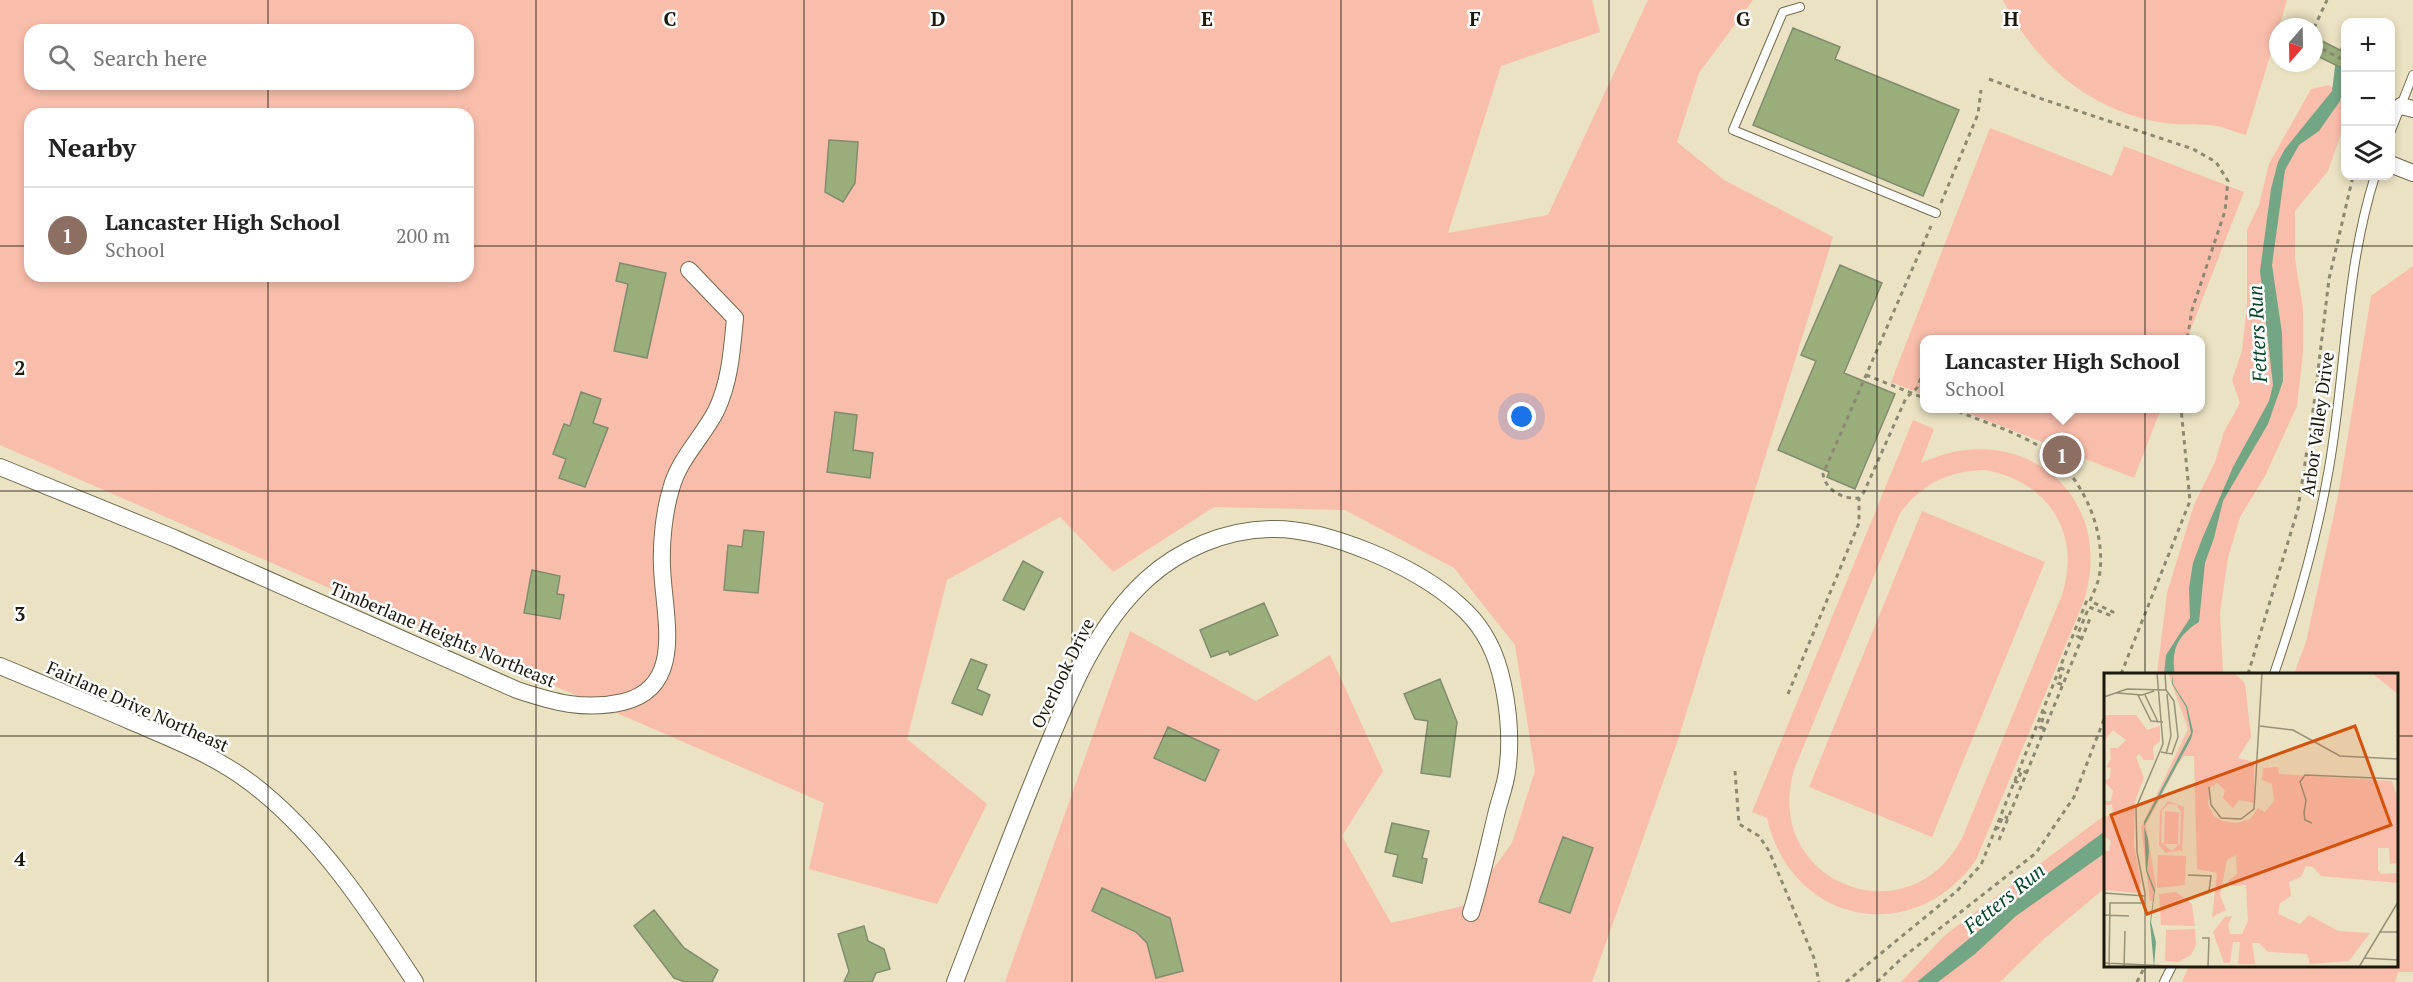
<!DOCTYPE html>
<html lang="en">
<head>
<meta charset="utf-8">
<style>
  :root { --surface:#fff; --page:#f2f2f2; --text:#222; --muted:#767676; --line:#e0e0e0; --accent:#7c3aed }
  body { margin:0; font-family:"PT Serif",serif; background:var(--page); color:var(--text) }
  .controls { position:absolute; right:18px; top:18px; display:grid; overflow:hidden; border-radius:12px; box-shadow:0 3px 9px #0003 }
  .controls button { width:54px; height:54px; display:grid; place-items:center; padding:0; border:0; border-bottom:2px solid var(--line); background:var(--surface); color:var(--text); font:30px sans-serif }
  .compass { position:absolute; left:2269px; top:18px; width:54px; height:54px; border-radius:50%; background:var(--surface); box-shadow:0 3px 9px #0003; rotate:200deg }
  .you { position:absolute; left:1522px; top:417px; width:21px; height:21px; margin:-15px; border:4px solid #fff; border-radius:50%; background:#1a73e8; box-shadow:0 0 0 9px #1a73e833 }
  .badge { display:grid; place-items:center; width:39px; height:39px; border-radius:50%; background:var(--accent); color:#fff; font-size:20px; font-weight:700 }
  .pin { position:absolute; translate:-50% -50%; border:3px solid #fff; box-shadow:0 2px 6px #0006 }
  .popup { position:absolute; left:1920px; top:335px; width:285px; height:78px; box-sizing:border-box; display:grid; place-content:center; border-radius:12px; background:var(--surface); filter:drop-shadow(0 2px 4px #0005); font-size:20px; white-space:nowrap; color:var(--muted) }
  .popup b { font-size:22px; color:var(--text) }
  .popup::after { content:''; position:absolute; left:50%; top:100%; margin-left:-12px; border:12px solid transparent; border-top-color:var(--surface) }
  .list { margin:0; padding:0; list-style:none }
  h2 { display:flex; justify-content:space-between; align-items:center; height:78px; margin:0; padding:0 24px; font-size:26px }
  h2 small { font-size:20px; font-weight:400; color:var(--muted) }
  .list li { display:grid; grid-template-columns:39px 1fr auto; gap:18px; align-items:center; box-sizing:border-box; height:96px; padding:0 24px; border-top:2px solid var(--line) }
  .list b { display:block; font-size:22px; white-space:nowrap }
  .list p { margin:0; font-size:20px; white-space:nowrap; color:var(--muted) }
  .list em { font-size:20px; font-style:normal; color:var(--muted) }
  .icon { flex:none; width:33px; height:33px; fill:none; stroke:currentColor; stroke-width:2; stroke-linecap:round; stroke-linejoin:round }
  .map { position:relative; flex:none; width:2413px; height:982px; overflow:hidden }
  .search { position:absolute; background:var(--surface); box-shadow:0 3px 9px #0003; left:24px; top:24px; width:450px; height:66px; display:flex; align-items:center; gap:15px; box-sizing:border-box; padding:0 21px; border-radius:18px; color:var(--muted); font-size:22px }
  .panel { position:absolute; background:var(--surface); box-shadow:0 3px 9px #0003; left:24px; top:108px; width:450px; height:174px; border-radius:18px }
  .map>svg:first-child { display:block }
</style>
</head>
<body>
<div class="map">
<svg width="2413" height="982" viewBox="0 0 2413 982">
  <rect width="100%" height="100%" fill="#eae2c2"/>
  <path fill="#f9bdab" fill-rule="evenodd" d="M 0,0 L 1592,0 L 1600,32 L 1501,66 L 1448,233 L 1548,215 L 1648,0 L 1753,0 L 1699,73 L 1677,142 L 1724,180 L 1833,237 L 1678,740 L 1592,982 L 1005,982 L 1130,631 L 1256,701 L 1330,655 L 1383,771 L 1342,836 L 1391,923 L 1467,905 L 1512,843 L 1535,771 L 1515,645 L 1454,568 L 1345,510 L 1214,507 L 1113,572 L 1060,517 L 947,580 L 907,739 L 987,804 L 937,904 L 809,869 L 824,803 L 0,445 ZM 30,30 L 468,30 L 468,84 L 30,84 ZM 30,114 L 468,114 L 468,276 L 30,276 Z
    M 2003,0 L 2287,0 L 2246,135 C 2234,132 2222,126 2210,125 C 2195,124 2180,125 2164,123 C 2092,112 2035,64 2003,0 Z
    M 2329,85 L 2345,98 L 2342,131 L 2328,171 L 2295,211 L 2295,259 L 2303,308 L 2303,353 L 2297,406 L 2265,476 L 2240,517 L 2228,558 L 2220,612 L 2223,674 L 2157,674 L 2167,593 L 2194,505 L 2215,462 L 2224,432 L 2240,403 L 2232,380 L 2242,351 L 2247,304 L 2247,230 L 2259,205 L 2269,164 L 2311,89 Z
    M 1990,128 L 2112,176 L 2124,146 L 2244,192 L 2187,339 L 1924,340 L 1924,395 L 1891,382 Z
    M 2413,266 L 2413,972 L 2398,972 L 2395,982 L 2182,982 L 2189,966 L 2396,966 L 2396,674 L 2294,674 L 2306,642 L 2338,496 L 2371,296 Z
    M 1958,409 L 2161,408 L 2161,409 L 2134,478 Z
    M 1913,420 L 1934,429 L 1921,463 C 2021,416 2119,496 2083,603 L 1976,860 C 1913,949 1791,924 1767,818 L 1752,812 ZM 1985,470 C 2048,481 2082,533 2062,595 L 1963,836 C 1910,943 1758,881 1795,767 L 1900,513 C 1922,484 1948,471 1985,470 Z
    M 1922,511 L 2045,562 L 1932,837 L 1809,787 Z
    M 2105,815 L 2105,888 L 2045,938 L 2000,982 L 1901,982 L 1945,935 Z"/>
  <path fill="#72a684" d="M 2345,37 L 2345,79 L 2340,101 L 2319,131 L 2299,145 L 2285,170 L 2272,265 L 2282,333 L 2283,381 L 2268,424 L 2223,501 L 2214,538 L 2205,563 L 2199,622 C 2179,634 2170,650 2175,674 L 2164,674 L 2166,655 L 2190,618 L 2189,588 L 2193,563 L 2202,539 L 2233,467 L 2269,401 L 2273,385 L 2260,271 L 2271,189 L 2278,162 L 2285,149 L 2332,91 L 2336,59 Z
    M 2105,831 L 2105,853 L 2016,916 L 1975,954 L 1938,982 L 1917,982 L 2047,874 Z"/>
  <path fill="#9aae7b" stroke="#818c70" stroke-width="1.5" d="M 1793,28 L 1840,47 L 1835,59 L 1959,110 L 1923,196 L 1753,125 Z
    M 2322,41 L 2346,53 L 2346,70 L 2315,55 Z
    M 829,140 L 858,142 L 855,183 L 843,202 L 825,192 Z
    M 620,263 L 666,273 L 647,358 L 614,351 L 628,284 L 616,281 Z
    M 1840,265 L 1882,283 L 1844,373 L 1895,394 L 1855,489 L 1827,477 L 1829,472 L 1778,450 L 1816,361 L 1801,355 Z
    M 581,392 L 601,399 L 593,423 L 608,428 L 585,487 L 559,478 L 566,459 L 553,454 L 564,424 L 570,426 Z
    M 835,412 L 857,415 L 853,450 L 873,453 L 870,478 L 827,472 Z
    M 744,530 L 764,532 L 758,593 L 724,590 L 728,545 L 742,547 Z
    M 1023,561 L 1043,572 L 1024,610 L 1003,600 Z
    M 532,570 L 560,576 L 557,594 L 564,595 L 560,619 L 524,613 Z
    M 1264,603 L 1278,635 L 1230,655 L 1228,651 L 1211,657 L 1200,630 Z
    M 971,659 L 987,665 L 977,689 L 990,695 L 982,715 L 952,703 Z
    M 1440,679 L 1457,722 L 1450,777 L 1421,773 L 1428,721 L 1415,719 L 1404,694 Z
    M 1168,727 L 1219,750 L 1205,781 L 1154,758 Z
    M 1392,823 L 1429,831 L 1422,858 L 1427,859 L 1422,883 L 1393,876 L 1398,855 L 1385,852 Z
    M 1563,837 L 1593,848 L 1570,913 L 1539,902 Z
    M 1102,888 L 1170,918 L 1183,971 L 1156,978 L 1147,943 L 1136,932 L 1092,911 Z
    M 654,910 L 684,948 L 718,970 L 712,982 L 685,982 L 674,978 L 634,926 Z
    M 864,926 L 868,941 L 884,949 L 890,969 L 876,973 L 872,982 L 844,982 L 849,971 L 838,934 Z"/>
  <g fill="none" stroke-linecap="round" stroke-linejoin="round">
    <g stroke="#726b4e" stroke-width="10">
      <path id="service" d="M 1800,7 L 1783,12 L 1733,130 L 1936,213
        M 2390,133 L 2413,75
        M 2274,674 C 2297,607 2317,538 2329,468 C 2346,371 2345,270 2375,176
        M 2164,982 L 2172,966"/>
    </g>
    <g stroke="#726b4e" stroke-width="18">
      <path id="minor" d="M 2401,106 L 2413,109
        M 2390,164 L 2413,173
        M 0,467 L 174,538 L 517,690 C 553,702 584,711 623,702 C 687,687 663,613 662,566 C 661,543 664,512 671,489 C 679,459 702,438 716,411 C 730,382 732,350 735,318 L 689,270
        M 0,666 C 43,684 87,702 130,721 C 172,739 214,755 251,783 C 320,836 368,910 415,982
        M 955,982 C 983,909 1011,835 1041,762 C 1068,697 1094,627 1147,579 C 1180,549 1225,530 1270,529 C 1326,527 1418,567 1459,605 C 1479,622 1493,646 1500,672 C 1508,702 1512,740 1507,772 C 1505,787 1499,801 1496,815 C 1488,848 1481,881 1471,913"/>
    </g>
    <path stroke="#8d8871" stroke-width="3" stroke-dasharray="4.5 4.5" stroke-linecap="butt" d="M 2314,28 L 2327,0
      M 2314,45 L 2346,61
      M 1989,79 L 2039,98 L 2193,149 L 2216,162 L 2228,181 L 2225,211 L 2192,310 L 2187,340
      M 1941,203 L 1978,114 L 1981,90
      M 1924,370 L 1917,388 L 1906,398 L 1864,492 L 1859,498 C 1844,500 1825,490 1823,474 L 1931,226
      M 1866,375 L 1924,398
      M 1950,408 C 1980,421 2015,431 2042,448 C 2080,472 2105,526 2100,571 C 2099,582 2094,591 2090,601 L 2113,612 L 2112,616 L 2089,607 L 2077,636 L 2082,639
      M 2060,668 L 2063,669 L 2058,683 L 2063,685
      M 2121,674 L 2190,501 L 2181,408
      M 2248,674 L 2298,509 L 2314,404 L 2329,279 L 2353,176
      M 1788,694 L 1859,523 L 1859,498
      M 2042,711 L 2045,713 L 2040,727 L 2045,729
      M 1735,771 L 1739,824 L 1759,836 L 1769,851 L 1814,958 L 1819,982
      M 2014,781 L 2017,782 L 2022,770 L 2027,773
      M 1995,827 L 1998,828 L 2003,816 L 2008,818
      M 1999,840 L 2091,616
      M 1846,982 L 1957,891 L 1981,865 L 2087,600 L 2090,601
      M 1877,982 L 1902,958 L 2036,853 L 2074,797 L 2106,714
      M 2137,982 L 2145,966"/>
    <use href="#service" stroke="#fff" stroke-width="8"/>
    <use href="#minor" stroke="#fff" stroke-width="16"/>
  </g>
  <path fill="none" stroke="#1b180c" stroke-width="1.5" stroke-opacity="0.55" d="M 268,0 L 268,30M 536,0 L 536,982M 804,0 L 804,982M 1072,0 L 1072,982M 1341,0 L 1341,982M 1609,0 L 1609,982M 1877,0 L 1877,982M 2145,0 L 2145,674M 268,84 L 268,114M 0,246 L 30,246M 468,246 L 2413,246M 268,276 L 268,982M 0,491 L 2413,491M 0,736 L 2106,736M 2396,736 L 2413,736M 2145,966 L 2145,982"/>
  <g text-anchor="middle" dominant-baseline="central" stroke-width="5" stroke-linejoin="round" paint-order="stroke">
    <g font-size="18" fill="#1b180c" stroke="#fff">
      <text transform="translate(2317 424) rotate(-82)">Arbor Valley Drive</text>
      <text transform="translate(443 634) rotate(23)">Timberlane Heights Northeast</text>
      <text transform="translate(1062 673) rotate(-64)">Overlook Drive</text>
      <text transform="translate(138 706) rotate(24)">Fairlane Drive Northeast</text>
    </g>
    <g font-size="20" font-style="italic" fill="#054727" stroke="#fff">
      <text transform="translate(2257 334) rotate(-93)">Fetters Run</text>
      <text transform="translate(2004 898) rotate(-39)">Fetters Run</text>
    </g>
  </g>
  <g transform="translate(2104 673)">
    <rect width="294" height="294" fill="#eae2c2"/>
    <path d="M 64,0 L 130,0 L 141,10 L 147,64 L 134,85 L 150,89 L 150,130 L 135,127 L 129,135 L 119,125 L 121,117 L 113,110 L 106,115 L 104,131 L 110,143 L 119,148 L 133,150 L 146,146 L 154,135 L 161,139 L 170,128 L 168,111 L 158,107 L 159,95 L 174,94 L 175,101 L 288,108 L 294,126 L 294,190 L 286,191 L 285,175 L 274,175 L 274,197 L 277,201 L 294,200 L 294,210 L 217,203 L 209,194 L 202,193 L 197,204 L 185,209 L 187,223 L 176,230 L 174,241 L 196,251 L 205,242 L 234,258 L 266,260 L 245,288 L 206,291 L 203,281 L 164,279 L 155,270 L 148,270 L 151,291 L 134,291 L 136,269 L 129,269 L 126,290 L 120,290 L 109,259 L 121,244 L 128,243 L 124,252 L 126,261 L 138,261 L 144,248 L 142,212 L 128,213 L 124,208 L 133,201 L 132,182 L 123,187 L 116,222 L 122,237 L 108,244 L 113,200 L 93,196 L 90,83 L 80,83 L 73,93 L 42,152 L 52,212 L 50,228 L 46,228 L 37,154 L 84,56 ZM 270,0 L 294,0 L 294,21 L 270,2 ZM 0,42 L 32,42 L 43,57 L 56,53 L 56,68 L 49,74 L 50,87 L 40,87 L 35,81 L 32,84 L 40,105 L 31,128 L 30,172 L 37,209 L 33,220 L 0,217 L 0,178 L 5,178 L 7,168 L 0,163 L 0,144 L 9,142 L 8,132 L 0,132 L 0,128 L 7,128 L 9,118 L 0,108 L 6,105 L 7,95 L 2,94 L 7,86 L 6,75 L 14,75 L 22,67 L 9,57 L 0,68 ZM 64,128 L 80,134 L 78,180 L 76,177 L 62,180 L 55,172 L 56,138 ZM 64,131 L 73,132 L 77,139 L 76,170 L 68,178 L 57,169 L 58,138 ZM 61,138 L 75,139 L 74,171 L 60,171 ZM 54,182 L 82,183 L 81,212 L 53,215 ZM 72,219 L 88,231 L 91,253 L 57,252 L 55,221 ZM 91,256 L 92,272 L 87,282 L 74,289 L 61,288 L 62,257 Z" fill="#f9bdab" fill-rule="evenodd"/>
    <path d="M 69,0 L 69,11 L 83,33 L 89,58 L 87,66 L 40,153 L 44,166 L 45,179 L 43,197 L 51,217 L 47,249 L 52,269 L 50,294 L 46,250 L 50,219 L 42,198 L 40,149 L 87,60 L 82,34 L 68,11 Z" fill="#72a684"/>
    <path fill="none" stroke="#979179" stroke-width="1.5" d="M 13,20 L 38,22 L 50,18M 34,22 L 47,48 L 59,49M 41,22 L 54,49M 0,24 L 23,16 L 62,17M 156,53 L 189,57 L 236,83 L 294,86M 57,79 L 68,81 L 74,64 L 70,28 L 62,17 L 61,0M 62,81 L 67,63 L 63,21M 105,114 L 107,132 L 117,145 L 137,146 L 150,136 L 158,0M 208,150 L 201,147 L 200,140 L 202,127 L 196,109 L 201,102 L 294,106M 84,202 L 107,203 L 105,218M 0,220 L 41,223M 0,242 L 25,243M 275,259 L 294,259M 98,265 L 105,265 L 104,294M 260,285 L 294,287M 0,290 L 86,294M 41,292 L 41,220 L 33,179 L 32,135 L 59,71 L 53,0M 5,294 L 6,230 L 41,230M 20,294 L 21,258M 255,294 L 294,229"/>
    <path fill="#d4520c" fill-opacity="0.15" stroke="#d4520c" stroke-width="3" d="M 251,53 L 287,152 L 43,241 L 7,142 Z"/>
    <rect width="294" height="294" fill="none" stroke="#1b180c" stroke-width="3"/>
  </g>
  <g font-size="20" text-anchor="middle" font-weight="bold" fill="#1b180c" stroke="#fff" stroke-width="5" stroke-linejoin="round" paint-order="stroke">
    <text x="670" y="26">C</text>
    <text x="938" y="26">D</text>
    <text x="1207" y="26">E</text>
    <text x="1475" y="26">F</text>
    <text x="1743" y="26">G</text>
    <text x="2011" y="26">H</text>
    <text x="20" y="375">2</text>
    <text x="20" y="621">3</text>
    <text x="20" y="866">4</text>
  </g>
</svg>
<div class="controls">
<button>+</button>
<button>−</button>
<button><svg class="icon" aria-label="layers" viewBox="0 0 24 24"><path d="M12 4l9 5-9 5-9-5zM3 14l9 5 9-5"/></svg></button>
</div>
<svg class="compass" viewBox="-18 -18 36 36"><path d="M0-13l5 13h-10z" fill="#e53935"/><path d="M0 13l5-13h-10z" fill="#767676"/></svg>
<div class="you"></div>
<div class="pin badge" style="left:2062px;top:455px;background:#8d6e63">1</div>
<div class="popup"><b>Lancaster High School</b>School</div>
<div class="search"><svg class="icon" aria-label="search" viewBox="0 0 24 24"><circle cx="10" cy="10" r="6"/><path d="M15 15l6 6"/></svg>Search here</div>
<section class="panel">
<h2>Nearby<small></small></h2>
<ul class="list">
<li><span class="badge" style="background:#8d6e63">1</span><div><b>Lancaster High School</b><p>School</p></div><em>200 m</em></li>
</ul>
</section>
</div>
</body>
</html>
